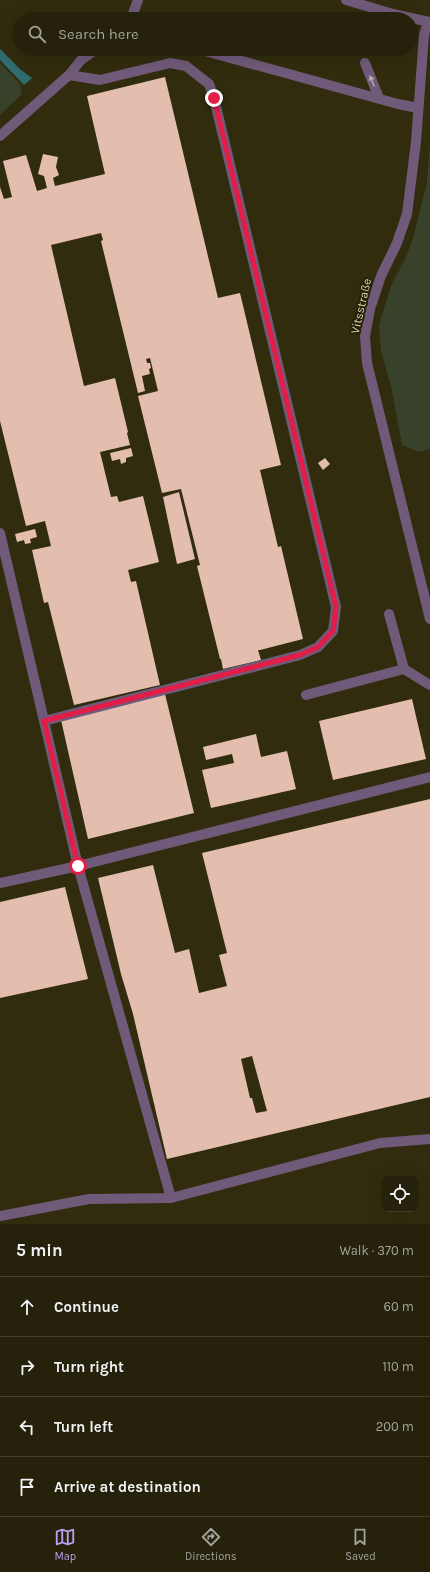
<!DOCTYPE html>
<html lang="en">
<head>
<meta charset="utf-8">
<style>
  :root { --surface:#25210a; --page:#2d2913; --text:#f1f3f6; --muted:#a3a39c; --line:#423e2b; --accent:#bca0f2 }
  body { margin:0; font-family:Karla,sans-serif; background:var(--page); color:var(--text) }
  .controls { position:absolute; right:12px; bottom:12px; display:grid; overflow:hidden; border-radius:8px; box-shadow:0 4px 16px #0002 }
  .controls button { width:36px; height:36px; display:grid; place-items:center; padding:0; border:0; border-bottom:1px solid var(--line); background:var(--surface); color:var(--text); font:20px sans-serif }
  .stop { position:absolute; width:12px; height:12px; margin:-9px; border:3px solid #e11d48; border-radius:50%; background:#fff }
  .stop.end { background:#e11d48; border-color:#fff; box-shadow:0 1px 4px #0008 }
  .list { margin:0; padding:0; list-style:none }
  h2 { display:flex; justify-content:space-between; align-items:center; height:52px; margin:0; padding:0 16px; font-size:17px }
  h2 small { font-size:13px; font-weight:400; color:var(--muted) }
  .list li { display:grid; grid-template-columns:26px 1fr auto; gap:12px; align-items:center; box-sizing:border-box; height:60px; padding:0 16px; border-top:1px solid var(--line) }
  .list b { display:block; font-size:15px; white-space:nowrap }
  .list em { font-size:13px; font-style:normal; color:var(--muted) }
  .icon { flex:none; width:22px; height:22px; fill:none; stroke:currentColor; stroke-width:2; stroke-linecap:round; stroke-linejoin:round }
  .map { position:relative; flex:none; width:430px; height:1224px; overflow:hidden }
  .search { position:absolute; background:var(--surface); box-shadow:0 4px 16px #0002; left:12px; right:12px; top:12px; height:44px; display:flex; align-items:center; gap:10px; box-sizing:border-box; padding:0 14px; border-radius:22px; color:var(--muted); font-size:15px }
  .sheet { height:292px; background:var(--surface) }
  nav { display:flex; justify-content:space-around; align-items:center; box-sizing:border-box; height:56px; border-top:1px solid var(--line); background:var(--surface); font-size:11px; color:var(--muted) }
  nav a { display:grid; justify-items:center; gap:2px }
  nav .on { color:var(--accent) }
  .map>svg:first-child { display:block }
</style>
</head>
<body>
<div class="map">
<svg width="430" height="1224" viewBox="0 0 430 1224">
  <rect width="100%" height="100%" fill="#312c0d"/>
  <path fill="#38422b" d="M 0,63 L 20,84 L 22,94 L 0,115 Z
    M 430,142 L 430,449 L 418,452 L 402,445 L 391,386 L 381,351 L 379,325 L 391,286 L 405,259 L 413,239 L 427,182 Z"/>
  <path fill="#2f6b6f" d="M 0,49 L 21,70 L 32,78 L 24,85 L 0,60 Z"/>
  <path fill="#e3beae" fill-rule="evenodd" d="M 165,77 L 218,298 L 240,293 L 281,465 L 260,470 L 278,547 L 281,546 L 303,639 L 260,650 L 258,650 L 261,660 L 223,669 L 221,659 L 220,659 L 197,566 L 200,565 L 181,489 L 162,493 L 138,396 L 158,391 L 150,358 L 146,359 L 147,363 L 150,363 L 151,368 L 149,369 L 150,374 L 142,376 L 145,391 L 138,393 L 101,241 L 103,240 L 101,233 L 51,245 L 84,386 L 115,378 L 128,432 L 127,433 L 130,445 L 100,452 L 111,497 L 117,496 L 119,502 L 143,496 L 159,562 L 128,570 L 131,582 L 136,581 L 160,685 L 74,705 L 48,602 L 44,603 L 32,550 L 51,546 L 45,521 L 26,526 L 0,421 L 0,187 L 4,199 L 12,197 L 3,161 L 26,155 L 37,191 L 47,188 L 44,176 L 38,174 L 43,154 L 58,157 L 56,167 L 59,175 L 53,178 L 55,186 L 105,174 L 87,96 Z
    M 131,448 L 133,456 L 126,458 L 126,462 L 121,464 L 120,459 L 112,461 L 110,453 Z
    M 325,458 L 330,464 L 323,470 L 318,463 Z
    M 179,492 L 195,559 L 177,564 L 163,497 Z
    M 35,529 L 37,537 L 30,539 L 31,543 L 25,544 L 24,540 L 17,542 L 15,534 Z
    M 165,694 L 194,813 L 88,839 L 61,720 Z
    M 412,699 L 426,759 L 333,780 L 319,721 Z
    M 256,734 L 261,757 L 287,751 L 296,789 L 211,808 L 202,770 L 234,763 L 232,754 L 206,760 L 203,747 Z
    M 430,799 L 430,1097 L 167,1159 L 133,1014 L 121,974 L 98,878 L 153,865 L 175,953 L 189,949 L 199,993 L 227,986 L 219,955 L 227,953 L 202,853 ZM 252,1056 L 267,1111 L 256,1113 L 252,1098 L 250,1098 L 241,1059 Z
    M 65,887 L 88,979 L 0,998 L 0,902 Z"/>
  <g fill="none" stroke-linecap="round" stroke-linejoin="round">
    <path stroke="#705a79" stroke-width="10" d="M 346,0 L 393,14 L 430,22
      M 131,19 L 138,0
      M 428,22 L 424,35 L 416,142 L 407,214 L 397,243 L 381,276 L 370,309 L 365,336 L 367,363 L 430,619
      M 198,49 L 398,104 L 418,108
      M 365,63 L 379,98
      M 69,75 L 81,60 L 97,49
      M 0,136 L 69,75 L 100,80 L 170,63 L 186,66 L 209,84 L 214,98 L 336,607 L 333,631 L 318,647 L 300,655 L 44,721
      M 0,533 L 78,866 L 171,1198
      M 389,614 L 404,669
      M 306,695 L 404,669 L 430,685
      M 0,883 L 78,866 L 430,777
      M 0,1216 L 89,1199 L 171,1198 L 380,1143 L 430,1139"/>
  </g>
  <defs><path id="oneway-solid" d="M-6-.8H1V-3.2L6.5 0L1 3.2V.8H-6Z"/></defs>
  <use fill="#b3a9a8" href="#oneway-solid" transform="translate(372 81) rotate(-112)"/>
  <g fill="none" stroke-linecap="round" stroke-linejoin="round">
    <path stroke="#e11d48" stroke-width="5" d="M 78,866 L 44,721 L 300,655 L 318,647 L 333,631 L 336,607 L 214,98"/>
  </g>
  <g text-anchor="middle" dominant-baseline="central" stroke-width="4" stroke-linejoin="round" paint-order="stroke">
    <g font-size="12" fill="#d7d4c2" stroke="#272203">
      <text transform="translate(361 306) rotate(-77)">Vitsstraße</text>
    </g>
  </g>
</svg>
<div class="controls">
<button><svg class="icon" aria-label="locate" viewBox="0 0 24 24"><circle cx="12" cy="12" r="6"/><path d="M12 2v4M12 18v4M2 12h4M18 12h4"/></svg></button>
</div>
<div class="stop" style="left:78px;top:866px"></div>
<div class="stop end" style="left:214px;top:98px"></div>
<div class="search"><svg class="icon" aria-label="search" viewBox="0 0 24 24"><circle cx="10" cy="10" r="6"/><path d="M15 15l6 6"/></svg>Search here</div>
</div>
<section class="sheet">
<h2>5 min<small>Walk · 370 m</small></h2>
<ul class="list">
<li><svg class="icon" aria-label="ahead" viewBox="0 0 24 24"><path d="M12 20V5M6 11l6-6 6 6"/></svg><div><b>Continue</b></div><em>60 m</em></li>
<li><svg class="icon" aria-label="right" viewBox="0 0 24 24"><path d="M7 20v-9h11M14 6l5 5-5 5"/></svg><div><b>Turn right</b></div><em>110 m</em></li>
<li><svg class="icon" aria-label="left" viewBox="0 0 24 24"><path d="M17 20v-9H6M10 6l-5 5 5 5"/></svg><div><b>Turn left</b></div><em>200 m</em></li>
<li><svg class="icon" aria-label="arrive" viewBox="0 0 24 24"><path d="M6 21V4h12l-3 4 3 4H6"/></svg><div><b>Arrive at destination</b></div></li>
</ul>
</section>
<nav>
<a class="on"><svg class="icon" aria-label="map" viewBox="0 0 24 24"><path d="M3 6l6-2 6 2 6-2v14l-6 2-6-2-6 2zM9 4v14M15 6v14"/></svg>Map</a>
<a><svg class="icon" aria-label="directions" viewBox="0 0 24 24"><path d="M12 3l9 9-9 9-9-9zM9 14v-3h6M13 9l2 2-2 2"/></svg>Directions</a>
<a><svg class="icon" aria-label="saved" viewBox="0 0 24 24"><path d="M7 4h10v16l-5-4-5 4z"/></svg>Saved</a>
</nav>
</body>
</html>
